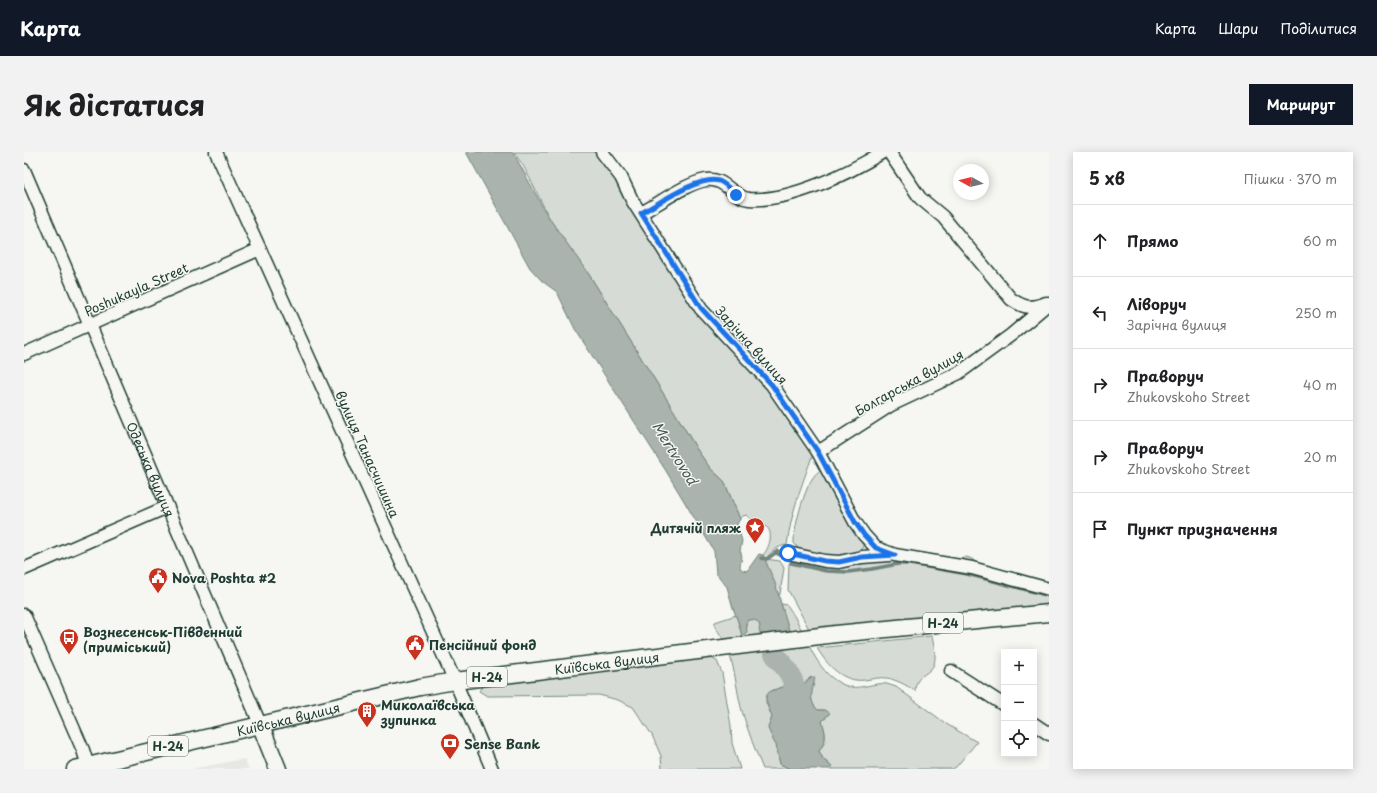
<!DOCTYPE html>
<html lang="uk">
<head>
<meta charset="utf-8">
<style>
  :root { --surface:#fff; --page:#f2f2f2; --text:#202124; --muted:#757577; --line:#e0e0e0; --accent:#111827 }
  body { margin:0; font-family:"Playpen Sans",sans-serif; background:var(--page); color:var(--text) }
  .controls { position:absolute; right:12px; bottom:12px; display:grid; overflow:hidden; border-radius:0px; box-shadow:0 2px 10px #0003 }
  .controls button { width:36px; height:36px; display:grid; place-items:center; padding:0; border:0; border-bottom:1px solid var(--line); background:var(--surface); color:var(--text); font:20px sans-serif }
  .compass { position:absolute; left:929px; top:12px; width:36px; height:36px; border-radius:50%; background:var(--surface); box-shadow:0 2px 10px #0003; rotate:278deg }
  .stop { position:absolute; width:12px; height:12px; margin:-9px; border:3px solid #1a73e8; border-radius:50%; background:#fff }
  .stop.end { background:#1a73e8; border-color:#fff; box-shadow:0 1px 4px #0008 }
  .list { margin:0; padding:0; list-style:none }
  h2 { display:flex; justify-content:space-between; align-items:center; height:52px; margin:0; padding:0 16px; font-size:17px }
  h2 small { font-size:13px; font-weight:400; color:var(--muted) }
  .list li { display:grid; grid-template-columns:26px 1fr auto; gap:12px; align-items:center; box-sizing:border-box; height:72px; padding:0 16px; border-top:1px solid var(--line) }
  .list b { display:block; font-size:15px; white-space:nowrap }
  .list p { margin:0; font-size:13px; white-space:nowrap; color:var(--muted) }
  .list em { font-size:13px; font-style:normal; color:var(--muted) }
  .icon { flex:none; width:22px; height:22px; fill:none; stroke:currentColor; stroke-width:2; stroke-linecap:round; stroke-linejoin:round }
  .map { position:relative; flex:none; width:1025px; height:617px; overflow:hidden; border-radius:0px }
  header { display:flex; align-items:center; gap:24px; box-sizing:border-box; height:56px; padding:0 20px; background:var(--accent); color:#fff }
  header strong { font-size:19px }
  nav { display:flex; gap:22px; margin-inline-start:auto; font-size:14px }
  .intro { display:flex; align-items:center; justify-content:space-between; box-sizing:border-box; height:96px; padding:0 24px }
  h1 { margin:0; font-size:28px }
  .button { padding:10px 18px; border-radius:0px; background:var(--accent); color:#fff; font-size:14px; font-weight:700 }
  main { display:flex; gap:24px; padding:0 24px }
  aside { flex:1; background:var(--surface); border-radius:0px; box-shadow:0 2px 10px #0003 }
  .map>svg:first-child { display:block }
</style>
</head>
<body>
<header>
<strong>Карта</strong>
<nav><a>Карта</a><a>Шари</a><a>Поділитися</a></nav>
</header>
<div class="intro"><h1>Як дістатися</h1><a class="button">Маршрут</a></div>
<main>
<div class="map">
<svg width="1025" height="617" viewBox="0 0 1025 617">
  <rect width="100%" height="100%" fill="#f6f6f2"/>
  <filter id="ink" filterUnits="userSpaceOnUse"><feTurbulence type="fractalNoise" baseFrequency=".025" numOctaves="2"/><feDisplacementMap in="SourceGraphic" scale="8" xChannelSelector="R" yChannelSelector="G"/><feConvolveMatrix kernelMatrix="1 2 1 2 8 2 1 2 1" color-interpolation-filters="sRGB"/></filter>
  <g filter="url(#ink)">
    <path fill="#e6e8e4" d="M 220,607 L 225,617 L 167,617 Z"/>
    <path fill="#d6dbd6" stroke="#7a8c85" d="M 490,0 L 578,0 L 673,156 L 742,232 L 789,302 C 778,332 767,361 763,393 C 753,394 748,400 741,407 L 756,409 L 760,416 L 756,442 L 755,444 L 739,403 C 745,397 751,379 741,374 C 739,372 735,373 732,372 C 729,370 725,365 722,363 L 719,364 L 716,367 L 700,329 L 686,316 L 674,299 L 644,249 L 566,124 L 529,73 L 500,15 Z
      M 796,319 L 800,320 L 840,395 L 836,399 L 817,406 L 782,400 L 775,397 L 770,391 C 769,377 783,323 796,319 Z
      M 943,405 L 948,407 L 956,414 L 991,423 L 1002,424 L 1025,442 L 1025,454 L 785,477 L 764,438 L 765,412 L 768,408 L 771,407 L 846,410 L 933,408 Z
      M 757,452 L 763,453 C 768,460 772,467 776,475 C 787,497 798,528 826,535 C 839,537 851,530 863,532 C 866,533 869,534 872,535 L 924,573 L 953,590 L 932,615 L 928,617 L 808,617 L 807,614 L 799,607 L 795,599 C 804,587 802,583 798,569 L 802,566 L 801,558 L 794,558 C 783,548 789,538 790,526 L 787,525 L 777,534 L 772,534 C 768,528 767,522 763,516 C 761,513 756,509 755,506 C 752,495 766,493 773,491 L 765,478 Z
      M 712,463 L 718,484 L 723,475 L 722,471 L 724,468 C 730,467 733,468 736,474 L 741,500 C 750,508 763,516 764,529 L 759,535 L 749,538 L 742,545 L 742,551 L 748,565 L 744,576 C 746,582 751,589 753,595 C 755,600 754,606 756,612 L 766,617 L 739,617 C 731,598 724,579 718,559 C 710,529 711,500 691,475 L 691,470 Z
      M 908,484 C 909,492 913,503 910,512 C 905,524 892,521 891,539 C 882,533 873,528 863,526 C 855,525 848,527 841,528 C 819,531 803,513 793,496 Z
      M 682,504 L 693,509 L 698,521 L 707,574 L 708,591 L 716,617 L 638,617 L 637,604 L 628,583 L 609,555 L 594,548 L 575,543 L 463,544 L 455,539 L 459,533 Z"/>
    <path fill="#aab3ae" stroke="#72847d" d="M 442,0 L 489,0 L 523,63 L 566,124 L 644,249 L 674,299 L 686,316 L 700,329 L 716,367 L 713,372 L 718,389 L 716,399 C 720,405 716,409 716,415 L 718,418 L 723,419 L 735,402 L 739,403 L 751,431 L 765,478 L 773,491 L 759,496 L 755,500 L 756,508 L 765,519 L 768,529 L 772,534 L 777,534 L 787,525 L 791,525 C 789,538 783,548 794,558 L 801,558 L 806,561 L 798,569 C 802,583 803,587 795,599 L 799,607 L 807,614 L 808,617 L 766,617 L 756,612 L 752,593 L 750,590 L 744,576 L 748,565 C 746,556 735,542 750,538 C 753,537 756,536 759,535 L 764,529 C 763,513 746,509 741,499 C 738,492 737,484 735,477 L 736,474 C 733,468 730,467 724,468 L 722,471 L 723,480 L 718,484 L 715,472 L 709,456 L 703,435 L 692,421 L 690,399 L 642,319 L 551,177 L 533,140 L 518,129 L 506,116 Z"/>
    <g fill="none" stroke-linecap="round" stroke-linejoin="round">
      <path stroke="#72847d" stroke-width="3.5" d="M 752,401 L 758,404
        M 737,406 L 743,407 L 754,399
        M 767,411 L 802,419 L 824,420 L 848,417 L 874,412 L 886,412 L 943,422 L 1025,444"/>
      <path stroke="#aab3ae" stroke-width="21" d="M 750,500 C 753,508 761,513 765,521 C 773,533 769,545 770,559"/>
      <g stroke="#1f3d34" stroke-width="15">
        <g id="minor">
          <path d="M 192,0 L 431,529 L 468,617"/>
          <path d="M 578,0 L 597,25 L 608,48 L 677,157 L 748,233 L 794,300 L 831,370 L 840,383 L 852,396 L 871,403 L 948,416 L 1025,437"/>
          <path d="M 865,0 L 896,46 L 919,65 L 987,147 C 1000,156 1007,157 1022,151"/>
          <path id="s1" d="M 0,18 L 236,572"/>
          <path d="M 617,61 C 636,51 661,32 682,28 C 701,25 708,45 725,47 C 766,50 825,21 859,0"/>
          <path d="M 0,202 L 236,97"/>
          <path d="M 794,300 L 867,253 L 935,221 L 987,183 L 1025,151"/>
          <path d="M 764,401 L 801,409 L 815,410 L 838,405 L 865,403"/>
          <path d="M 0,417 L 143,355"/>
          <path d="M 0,463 L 59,598 L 64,614"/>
          <path d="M 927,519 L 980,553"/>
          <path d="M 1010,572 L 1025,582"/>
        </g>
      </g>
      <g stroke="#1f3d34" stroke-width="19">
        <g id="major">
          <path d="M 236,572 L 254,617"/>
          <path id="s2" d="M 51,617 L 396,535 L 431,529 L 812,482 L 1025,461"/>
        </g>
      </g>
      <use href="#minor" stroke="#f6f6f2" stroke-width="12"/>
      <use href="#major" stroke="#f6f6f2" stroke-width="16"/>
    </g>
  </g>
  <g fill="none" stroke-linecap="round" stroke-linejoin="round" filter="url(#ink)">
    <path stroke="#1a73e8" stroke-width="5" d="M 712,43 C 707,38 701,31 695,29 C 676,23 634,52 617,61 L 677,156 L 748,233 L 794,300 L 831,370 L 840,383 L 852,396 L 871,403 L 838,405 L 815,410 L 801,409 L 764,401"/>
  </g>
  <defs>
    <g id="sight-pin" transform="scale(1)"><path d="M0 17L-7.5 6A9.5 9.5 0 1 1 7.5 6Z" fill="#c8321e" stroke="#f6f6f2"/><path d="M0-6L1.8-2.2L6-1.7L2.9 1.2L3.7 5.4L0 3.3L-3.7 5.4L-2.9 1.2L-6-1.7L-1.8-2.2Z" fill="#fff"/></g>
    <g id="civic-pin" transform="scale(1)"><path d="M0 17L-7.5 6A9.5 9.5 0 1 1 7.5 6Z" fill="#c8321e" stroke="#f6f6f2"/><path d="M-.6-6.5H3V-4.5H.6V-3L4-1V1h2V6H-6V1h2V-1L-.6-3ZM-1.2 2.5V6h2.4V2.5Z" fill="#fff"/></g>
    <g id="bus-pin" transform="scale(1)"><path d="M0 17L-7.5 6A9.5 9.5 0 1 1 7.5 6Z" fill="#c8321e" stroke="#f6f6f2"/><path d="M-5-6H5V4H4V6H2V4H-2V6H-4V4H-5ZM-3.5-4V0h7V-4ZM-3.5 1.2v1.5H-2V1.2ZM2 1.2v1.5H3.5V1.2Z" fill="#fff"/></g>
    <g id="building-pin" transform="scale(1)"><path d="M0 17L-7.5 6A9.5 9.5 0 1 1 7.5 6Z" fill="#c8321e" stroke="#f6f6f2"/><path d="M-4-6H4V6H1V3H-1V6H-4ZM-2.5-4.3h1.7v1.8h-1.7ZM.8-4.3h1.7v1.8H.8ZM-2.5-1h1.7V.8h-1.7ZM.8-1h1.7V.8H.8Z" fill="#fff"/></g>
    <g id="bank-pin" transform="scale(1)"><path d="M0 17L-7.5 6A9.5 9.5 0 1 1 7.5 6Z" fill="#c8321e" stroke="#f6f6f2"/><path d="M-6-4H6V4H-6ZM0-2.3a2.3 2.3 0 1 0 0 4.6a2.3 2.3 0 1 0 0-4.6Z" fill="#fff"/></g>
  </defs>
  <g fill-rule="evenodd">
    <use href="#sight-pin" x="731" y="375"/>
    <use href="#civic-pin" x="134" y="425"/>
    <use href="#bus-pin" x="45" y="486"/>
    <use href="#civic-pin" x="391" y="492"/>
    <use href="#building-pin" x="343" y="559"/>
    <use href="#bank-pin" x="426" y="591"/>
  </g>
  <g text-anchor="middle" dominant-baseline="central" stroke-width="3" stroke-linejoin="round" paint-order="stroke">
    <g fill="#f6f6f2" stroke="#60746d" stroke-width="1">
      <rect x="899" y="461" width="40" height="20" rx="3"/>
      <rect x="443" y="515" width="40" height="20" rx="3"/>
      <rect x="124" y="584" width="40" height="20" rx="3"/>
    </g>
    <g font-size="12" font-weight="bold" fill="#1f3d34">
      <text x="919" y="471">Н-24</text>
      <text x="463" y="525">Н-24</text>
      <text x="144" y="594">Н-24</text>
    </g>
    <g font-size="13" fill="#1f3d34" stroke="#f6f6f2">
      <text transform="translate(112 137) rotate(-24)">Poshukayla Street</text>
      <text transform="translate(728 193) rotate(48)">Зарічна вулиця</text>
      <text transform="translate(885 230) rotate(-29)">Болгарська вулиця</text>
      <text transform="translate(344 302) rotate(66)">вулиця Танасчишина</text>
      <text stroke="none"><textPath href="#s1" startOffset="325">Одеська вулиця</textPath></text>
      <text stroke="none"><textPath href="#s2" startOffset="543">Київська вулиця</textPath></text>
      <text stroke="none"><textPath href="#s2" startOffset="219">Київська вулиця</textPath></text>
    </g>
    <g font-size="13" font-weight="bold" fill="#1f3d34" stroke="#f6f6f2" text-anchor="start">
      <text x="717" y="375" text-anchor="end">Дитячій пляж</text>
      <text x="148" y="425">Nova Poshta #2</text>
      <text x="59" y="479">Вознесенськ-Південний<tspan x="59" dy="15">(приміський)</tspan></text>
      <text x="405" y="492">Пенсійний фонд</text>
      <text x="357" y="552">Миколаївська<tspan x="357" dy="15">зупинка</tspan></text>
      <text x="440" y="591">Sense Bank</text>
    </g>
    <g font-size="14" font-style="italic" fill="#425a52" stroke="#f6f6f2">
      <text transform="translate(651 301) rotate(58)">Mertvovod</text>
    </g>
  </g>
</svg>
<div class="controls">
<button>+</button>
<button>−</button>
<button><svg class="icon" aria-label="locate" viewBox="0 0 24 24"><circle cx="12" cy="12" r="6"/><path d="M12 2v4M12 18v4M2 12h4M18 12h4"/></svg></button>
</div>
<svg class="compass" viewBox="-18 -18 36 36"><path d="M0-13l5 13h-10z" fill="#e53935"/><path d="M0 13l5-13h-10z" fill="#757577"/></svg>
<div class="stop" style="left:764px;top:401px"></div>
<div class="stop end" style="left:712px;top:43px"></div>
</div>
<aside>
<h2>5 хв<small>Пішки · 370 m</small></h2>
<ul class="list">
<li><svg class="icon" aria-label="ahead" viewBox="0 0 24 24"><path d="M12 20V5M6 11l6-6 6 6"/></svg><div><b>Прямо</b></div><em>60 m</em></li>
<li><svg class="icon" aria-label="left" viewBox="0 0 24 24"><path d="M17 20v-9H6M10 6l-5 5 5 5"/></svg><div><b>Ліворуч</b><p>Зарічна вулиця</p></div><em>250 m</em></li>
<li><svg class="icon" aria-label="right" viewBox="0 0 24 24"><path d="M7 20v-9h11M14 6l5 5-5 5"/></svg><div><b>Праворуч</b><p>Zhukovskoho Street</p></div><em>40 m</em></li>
<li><svg class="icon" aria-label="right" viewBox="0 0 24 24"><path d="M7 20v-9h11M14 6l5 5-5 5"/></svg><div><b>Праворуч</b><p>Zhukovskoho Street</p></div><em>20 m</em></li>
<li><svg class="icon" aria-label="arrive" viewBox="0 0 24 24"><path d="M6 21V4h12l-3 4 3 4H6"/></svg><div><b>Пункт призначення</b></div></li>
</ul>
</aside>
</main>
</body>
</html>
